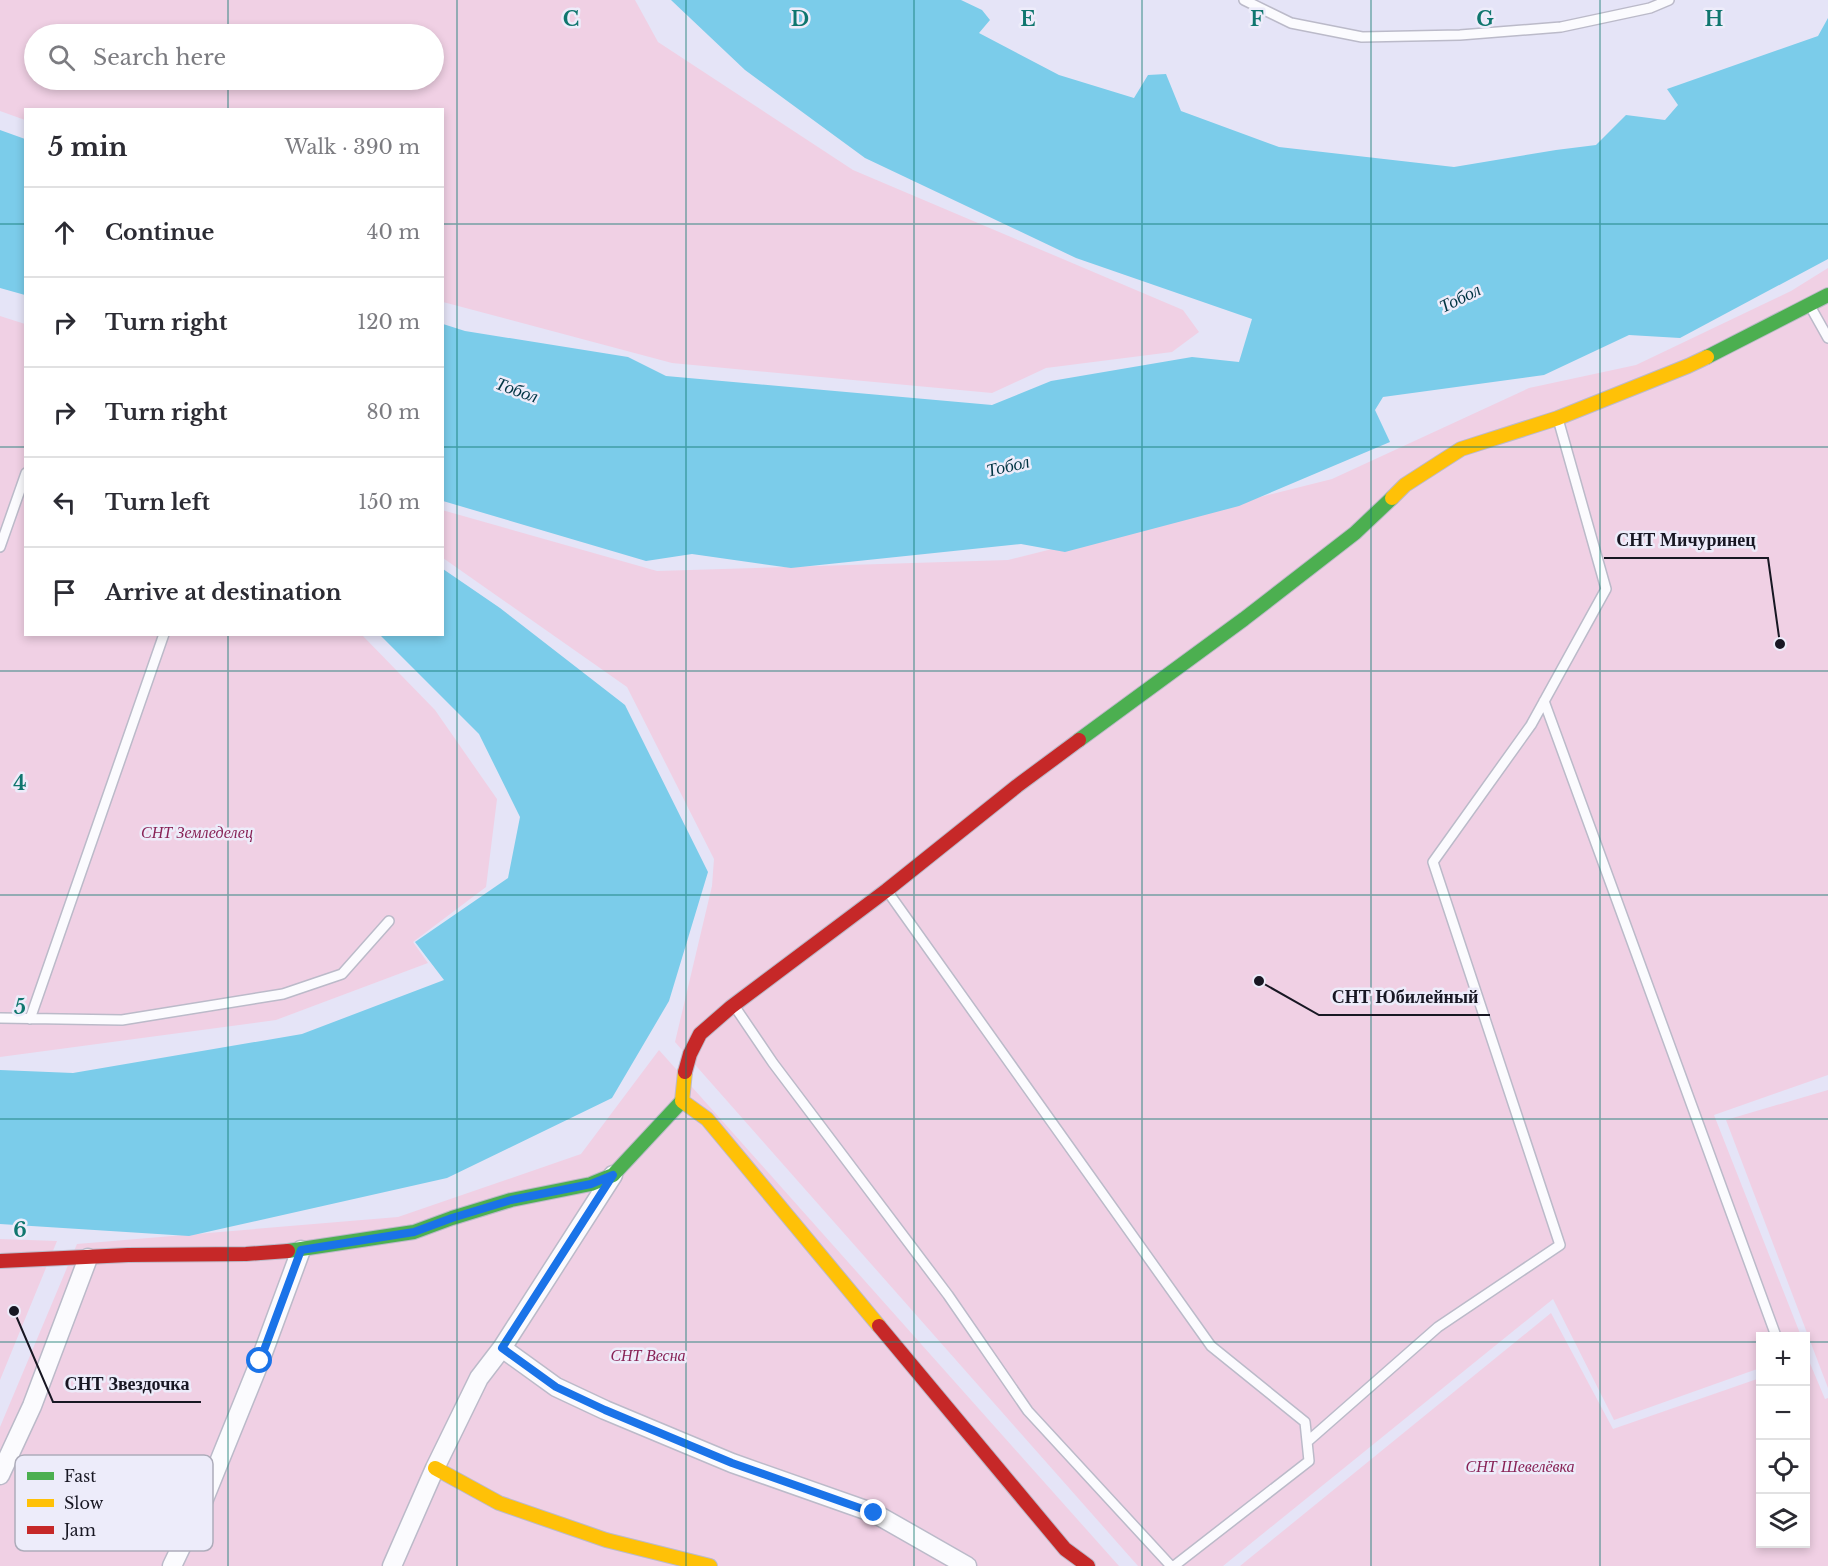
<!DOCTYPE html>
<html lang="en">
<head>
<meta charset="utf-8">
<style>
  :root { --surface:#fff; --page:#f2f2f3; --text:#2b2b33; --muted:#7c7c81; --line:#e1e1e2 }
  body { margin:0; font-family:"Libre Baskerville",serif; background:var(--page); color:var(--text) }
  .controls { position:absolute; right:18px; bottom:18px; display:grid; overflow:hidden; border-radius:0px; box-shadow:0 3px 9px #0003 }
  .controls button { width:54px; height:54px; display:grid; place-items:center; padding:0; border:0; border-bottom:2px solid var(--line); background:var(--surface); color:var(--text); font:30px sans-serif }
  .stop { position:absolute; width:18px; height:18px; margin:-14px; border:4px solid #1a73e8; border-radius:50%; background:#fff }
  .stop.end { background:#1a73e8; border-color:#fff; box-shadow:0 2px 6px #0008 }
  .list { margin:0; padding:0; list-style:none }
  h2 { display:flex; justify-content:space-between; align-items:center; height:78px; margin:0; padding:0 24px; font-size:26px }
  h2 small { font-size:20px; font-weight:400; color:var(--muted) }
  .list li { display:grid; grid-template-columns:39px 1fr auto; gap:18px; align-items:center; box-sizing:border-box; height:90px; padding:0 24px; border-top:2px solid var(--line) }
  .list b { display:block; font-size:22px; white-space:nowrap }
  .list em { font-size:20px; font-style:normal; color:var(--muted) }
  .icon { flex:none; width:33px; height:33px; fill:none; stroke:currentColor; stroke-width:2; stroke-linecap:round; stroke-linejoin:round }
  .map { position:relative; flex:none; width:1828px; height:1566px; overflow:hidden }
  .search { position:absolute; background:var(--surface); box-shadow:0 3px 9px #0003; left:24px; top:24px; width:420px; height:66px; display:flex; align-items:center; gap:15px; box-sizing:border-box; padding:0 21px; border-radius:33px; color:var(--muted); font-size:22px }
  .panel { position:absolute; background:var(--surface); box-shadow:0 3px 9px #0003; left:24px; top:108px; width:420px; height:528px; border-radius:0px }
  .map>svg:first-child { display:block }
</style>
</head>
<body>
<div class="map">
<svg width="1828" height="1566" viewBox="0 0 1828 1566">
  <rect width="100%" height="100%" fill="#e5e4f7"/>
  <path fill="#f0d0e4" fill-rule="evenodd" d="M 0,0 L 635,0 L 658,42 L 853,170 L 1183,310 L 1199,332 L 1172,352 L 1046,368 L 992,393 L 672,363 L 443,302 L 442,110 L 26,110 L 25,120 L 0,111 ZM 34,34 L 434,34 L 434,80 L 34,80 Z
    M 1828,268 L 1828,1075 L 1714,1115 L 1801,1336 L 1760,1336 L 1760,1368 L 1614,1420 L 1553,1299 L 1223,1566 L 1138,1566 L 675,1042 L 712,886 L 714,859 L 627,687 L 443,558 L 442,510 L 657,571 L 1008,560 L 1332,479 L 1529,388 L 1636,365 L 1791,291 Z
    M 0,316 L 25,324 L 26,634 L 362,635 L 435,710 L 497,799 L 486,887 L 413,942 L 428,963 L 276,1020 L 0,1057 Z
    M 659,1050 L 1119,1566 L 0,1566 L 0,1427 L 77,1244 L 398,1217 L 581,1154 Z
    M 1828,1090 L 1828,1388 L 1726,1120 Z
    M 0,1239 L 57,1241 L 0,1380 Z
    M 1551,1313 L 1613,1429 L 1760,1378 L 1760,1544 L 1806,1544 L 1806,1363 L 1809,1361 L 1825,1399 L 1828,1398 L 1828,1566 L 1240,1566 Z"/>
  <path fill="#7bccea" d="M 671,0 L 961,0 L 982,10 L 990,20 L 979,33 L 1059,75 L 1134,98 L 1148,75 L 1166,74 L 1181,111 L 1279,147 L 1454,167 L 1556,150 L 1596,145 L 1626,115 L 1665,120 L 1678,105 L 1667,89 L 1818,36 L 1828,18 L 1828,259 L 1680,338 L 1629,335 L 1544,375 L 1383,397 L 1375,410 L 1390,442 L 1239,506 L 1065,552 L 1021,544 L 791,568 L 692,554 L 646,561 L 443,501 L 443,324 L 465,331 L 628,357 L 666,376 L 992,405 L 1051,381 L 1192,357 L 1239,362 L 1252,319 L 1076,258 L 865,158 L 745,70 Z
    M 0,130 L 25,139 L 25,295 L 0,288 Z
    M 443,569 L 500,608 L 625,705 L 708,872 L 669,1001 L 612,1098 L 447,1178 L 189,1236 L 0,1224 L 0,1070 L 73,1073 L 302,1034 L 444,980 L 415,942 L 508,878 L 520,817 L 479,734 L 380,635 L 442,634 Z"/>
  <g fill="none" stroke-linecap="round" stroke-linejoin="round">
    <g stroke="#bbbac9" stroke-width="12">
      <path id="lane" d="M 1244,0 L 1291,23 L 1362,37 L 1460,35 L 1561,27 L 1650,8 L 1669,0
        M 1810,306 L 1828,338
        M 0,547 L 26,473
        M 1544,701 L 1776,1336
        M 888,892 L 1211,1346 L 1305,1422 L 1309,1461 L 1174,1566
        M 735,1007 L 773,1063 L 948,1295 L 1028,1411 L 1171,1566
        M 0,1018 L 122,1020 L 283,994 L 342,974 L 389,921
        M 30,1019 L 164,634
        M 1307,1442 L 1438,1327 L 1560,1245 L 1433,862 L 1531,725 L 1606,589 L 1558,419"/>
    </g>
    <g stroke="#bbbac9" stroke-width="21">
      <path id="street" d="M 502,1348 L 556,1387 L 605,1410 L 732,1463 L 874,1513 L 967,1566
        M 0,1475 L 32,1406 L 88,1258
        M 172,1566 L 204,1499 L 260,1361 L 301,1250
        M 392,1566 L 435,1468 L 479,1378 L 502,1348 L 613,1175"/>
    </g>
    <g stroke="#bbbac9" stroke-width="16">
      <path id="fast" d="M 1707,357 L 1828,295
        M 1079,740 L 1244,619 L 1355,533 L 1392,498
        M 288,1251 L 414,1232 L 452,1218 L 511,1200 L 591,1184 L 613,1175 L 682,1101"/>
    </g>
    <g stroke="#bbbac9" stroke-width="16">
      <path id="slow" d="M 1392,498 L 1405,485 L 1461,449 L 1558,418 L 1688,366 L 1707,357
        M 685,1072 L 682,1101 L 707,1119 L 879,1326
        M 435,1468 L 499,1503 L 606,1540 L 710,1566"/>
    </g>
    <g stroke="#bbbac9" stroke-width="16">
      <path id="jam" d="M 685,1072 L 690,1054 L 700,1034 L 731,1007 L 887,890 L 1017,786 L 1079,740
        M 0,1261 L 128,1255 L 246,1254 L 288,1251
        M 879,1326 L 1065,1549 L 1088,1566"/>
    </g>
    <use href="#lane" stroke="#fbfbfe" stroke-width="9"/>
    <use href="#street" stroke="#fbfbfe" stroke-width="18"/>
    <use href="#fast" stroke="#4caf50" stroke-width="14"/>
    <use href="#slow" stroke="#ffc107" stroke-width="14"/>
    <use href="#jam" stroke="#c62828" stroke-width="14"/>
  </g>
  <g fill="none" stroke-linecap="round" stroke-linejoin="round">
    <path stroke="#1a73e8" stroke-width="8" d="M 260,1361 L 301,1250 L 414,1232 L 452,1218 L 511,1200 L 591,1184 L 613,1175 L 502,1348 L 556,1387 L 605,1410 L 732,1463 L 874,1513"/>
  </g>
  <path fill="none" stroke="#0f766e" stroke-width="1.5" stroke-opacity="0.55" d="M 228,0 L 228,34M 457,0 L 457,1566M 686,0 L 686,1566M 914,0 L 914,1566M 1142,0 L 1142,1566M 1371,0 L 1371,1566M 1600,0 L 1600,1566M 228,80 L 228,110M 0,224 L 26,224M 442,224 L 1828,224M 0,447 L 26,447M 442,447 L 1828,447M 228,634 L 228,1566M 0,671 L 1828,671M 0,895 L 1828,895M 0,1119 L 1828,1119M 0,1342 L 1760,1342M 1806,1342 L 1828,1342"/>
  <g text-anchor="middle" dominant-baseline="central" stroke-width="5" stroke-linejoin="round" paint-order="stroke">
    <g font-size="16" font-style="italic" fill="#882256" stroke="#edecfa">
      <text x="197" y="832">СНТ Земледелец</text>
      <text x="648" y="1355">СНТ Весна</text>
      <text x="1520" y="1466">СНТ Шевелёвка</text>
    </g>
    <g font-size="18" font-style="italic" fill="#003443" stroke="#edecfa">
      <text transform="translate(1460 298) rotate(-26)">Тобол</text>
      <text transform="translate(517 390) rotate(20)">Тобол</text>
      <text transform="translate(1008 466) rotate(-13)">Тобол</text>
    </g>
  </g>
  <rect x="15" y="1455" width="198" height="96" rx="9" fill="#edecfa" stroke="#adacba" stroke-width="1.5"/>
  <rect x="27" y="1472" width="27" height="8" fill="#4caf50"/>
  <rect x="27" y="1499" width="27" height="8" fill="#ffc107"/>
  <rect x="27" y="1526" width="27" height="8" fill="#c62828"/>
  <g font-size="16" fill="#181723">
    <text x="64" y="1482">Fast</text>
    <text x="64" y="1509">Slow</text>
    <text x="64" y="1536">Jam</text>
  </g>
  <g font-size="20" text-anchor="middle" font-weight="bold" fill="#0f766e" stroke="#edecfa" stroke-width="5" stroke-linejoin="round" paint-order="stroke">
    <text x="571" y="26">C</text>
    <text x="800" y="26">D</text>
    <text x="1028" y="26">E</text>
    <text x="1257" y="26">F</text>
    <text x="1485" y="26">G</text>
    <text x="1714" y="26">H</text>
    <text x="20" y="790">4</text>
    <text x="20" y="1014">5</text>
    <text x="20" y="1237">6</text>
  </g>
  <path fill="none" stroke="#181723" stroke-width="2" d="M1780 644L1768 558H1604M1259 981L1319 1015H1490M14 1311L53 1402H201"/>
  <g fill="#181723" stroke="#edecfa" stroke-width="2">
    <circle cx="1780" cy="644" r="6"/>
    <circle cx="1259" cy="981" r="6"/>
    <circle cx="14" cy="1311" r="6"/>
  </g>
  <g font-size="18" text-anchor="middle" font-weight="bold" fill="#181723" stroke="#edecfa" stroke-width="5" stroke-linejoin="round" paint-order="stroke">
    <text x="1686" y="546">СНТ Мичуринец</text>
    <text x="1405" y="1003">СНТ Юбилейный</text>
    <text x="127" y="1390">СНТ Звездочка</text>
  </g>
</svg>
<div class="controls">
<button>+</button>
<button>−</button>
<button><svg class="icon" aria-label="locate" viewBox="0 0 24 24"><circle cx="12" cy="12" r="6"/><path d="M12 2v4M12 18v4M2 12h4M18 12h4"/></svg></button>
<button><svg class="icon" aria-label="layers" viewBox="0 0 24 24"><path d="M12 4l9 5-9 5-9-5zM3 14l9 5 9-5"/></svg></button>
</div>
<div class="stop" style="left:260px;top:1361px"></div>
<div class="stop end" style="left:874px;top:1513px"></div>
<div class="search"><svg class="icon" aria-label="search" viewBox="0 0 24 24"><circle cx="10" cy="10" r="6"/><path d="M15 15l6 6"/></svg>Search here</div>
<section class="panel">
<h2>5 min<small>Walk · 390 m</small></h2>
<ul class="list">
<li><svg class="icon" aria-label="ahead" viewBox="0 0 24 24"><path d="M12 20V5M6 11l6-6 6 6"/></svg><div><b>Continue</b></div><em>40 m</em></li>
<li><svg class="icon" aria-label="right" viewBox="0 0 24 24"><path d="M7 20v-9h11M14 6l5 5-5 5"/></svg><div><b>Turn right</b></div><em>120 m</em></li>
<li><svg class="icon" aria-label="right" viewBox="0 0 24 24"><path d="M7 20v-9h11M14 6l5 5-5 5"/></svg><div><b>Turn right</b></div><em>80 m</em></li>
<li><svg class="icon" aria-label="left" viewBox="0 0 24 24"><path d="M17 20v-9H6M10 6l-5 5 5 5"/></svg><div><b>Turn left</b></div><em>150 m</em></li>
<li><svg class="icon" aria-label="arrive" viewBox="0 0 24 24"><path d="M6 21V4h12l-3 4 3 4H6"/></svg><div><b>Arrive at destination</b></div></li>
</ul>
</section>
</div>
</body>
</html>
